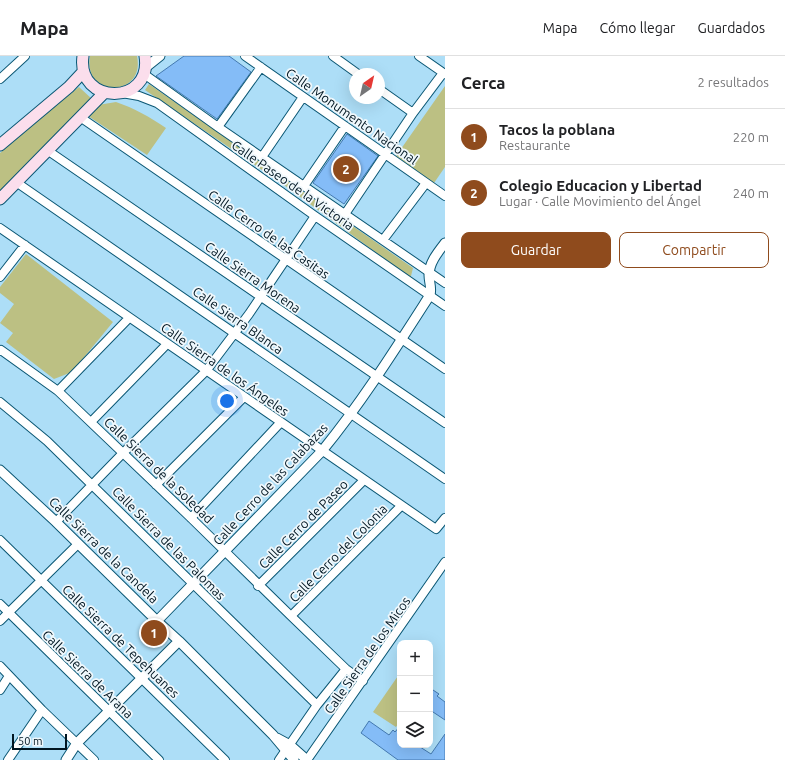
<!DOCTYPE html>
<html lang="es">
<head>
<meta charset="utf-8">
<style>
  :root { --surface:#fff; --page:#f6f6f6; --text:#202124; --muted:#757577; --line:#e0e0e0; --accent:#8f4b1d }
  body { margin:0; font-family:Ubuntu,sans-serif; background:var(--page); color:var(--text) }
  .controls { position:absolute; right:12px; bottom:12px; display:grid; overflow:hidden; border-radius:8px; box-shadow:0 4px 16px #0002 }
  .controls button { width:36px; height:36px; display:grid; place-items:center; padding:0; border:0; border-bottom:1px solid var(--line); background:var(--surface); color:var(--text); font:20px sans-serif }
  .compass { position:absolute; left:349px; top:12px; width:36px; height:36px; border-radius:50%; background:var(--surface); box-shadow:0 4px 16px #0002; rotate:34deg }
  .scale { position:absolute; left:12px; bottom:10px; width:55px; box-sizing:border-box; padding-left:4px; border:2px solid #001622; border-top:0; font-size:11px; line-height:14px; white-space:nowrap; color:#001622; -webkit-text-stroke:3px #f0f8fc; paint-order:stroke }
  .you { position:absolute; left:227px; top:345px; width:14px; height:14px; margin:-10px; border:3px solid #fff; border-radius:50%; background:#1a73e8; box-shadow:0 0 0 6px #1a73e833 }
  .badge { display:grid; place-items:center; width:26px; height:26px; border-radius:50%; background:var(--accent); color:#fff; font-size:13px; font-weight:700 }
  .pin { position:absolute; translate:-50% -50%; border:2px solid #fff; box-shadow:0 1px 4px #0006 }
  .list { margin:0; padding:0; list-style:none }
  h2 { display:flex; justify-content:space-between; align-items:center; height:52px; margin:0; padding:0 16px; font-size:17px }
  h2 small { font-size:13px; font-weight:400; color:var(--muted) }
  .list li { display:grid; grid-template-columns:26px 1fr auto; gap:12px; align-items:center; box-sizing:border-box; height:56px; padding:0 16px; border-top:1px solid var(--line) }
  .list b { display:block; font-size:15px; white-space:nowrap }
  .list p { margin:0; font-size:13px; white-space:nowrap; color:var(--muted) }
  .list em { font-size:13px; font-style:normal; color:var(--muted) }
  .actions { display:flex; gap:8px; padding:12px 16px }
  .actions a { flex:1; padding:9px 0; border:1px solid var(--accent); border-radius:8px; text-align:center; font-size:14px; color:var(--accent) }
  .actions .main { background:var(--accent); color:#fff }
  .icon { flex:none; width:22px; height:22px; fill:none; stroke:currentColor; stroke-width:2; stroke-linecap:round; stroke-linejoin:round }
  .map { position:relative; flex:none; width:445px; height:704px; overflow:hidden }
  header { display:flex; align-items:center; gap:24px; box-sizing:border-box; height:56px; padding:0 20px; background:var(--surface); border-bottom:1px solid var(--line) }
  header strong { font-size:19px }
  nav { display:flex; gap:22px; margin-inline-start:auto; font-size:14px }
  main { display:flex }
  aside { flex:1; background:var(--surface) }
  .map>svg:first-child { display:block }
</style>
</head>
<body>
<header>
<strong>Mapa</strong>
<nav><a>Mapa</a><a>Cómo llegar</a><a>Guardados</a></nav>
</header>
<main>
<div class="map">
<svg width="445" height="704" viewBox="0 0 445 704">
  <rect width="100%" height="100%" fill="#addef7"/>
  <path fill="#bcc083" d="M 90,0 L 137,0 C 146,42 82,42 90,0 Z
    M 149,28 L 413,212 L 411,220 L 408,220 L 284,129 L 145,34 Z
    M 445,30 L 445,111 L 434,127 L 396,100 Z
    M 79,31 L 92,43 L 0,138 L 0,97 L 48,56 Z
    M 116,46 C 134,52 150,61 166,72 L 147,99 L 88,60 L 98,49 Z
    M 26,198 L 113,266 L 72,316 L 54,323 L 6,286 L 13,277 L 0,267 L 14,248 L 0,237 L 0,231 Z
    M 400,617 L 400,665 L 396,671 L 373,656 Z"/>
  <path fill="#84bcf7" stroke="#4479b0" d="M 184,0 L 229,0 L 251,16 L 217,63 L 156,20 Z
    M 347,78 L 378,100 L 344,148 L 313,127 Z
    M 430,632 L 439,638 L 437,640 L 445,646 L 445,664 L 430,654 Z
    M 369,665 L 389,679 L 393,674 L 395,676 L 400,670 L 400,689 L 417,689 L 431,698 L 445,678 L 445,704 L 398,704 L 361,677 Z"/>
  <g fill="none" stroke-linecap="round" stroke-linejoin="round">
    <g stroke="#0b5774" stroke-width="10">
      <path id="minor" d="M 245,0 L 445,140
        M 333,0 L 358,18
        M 419,0 L 445,18
        M 144,18 L 218,71 L 445,227
        M 0,23 L 25,0
        M 379,33 L 413,57
        M 122,37 L 139,40 L 157,47 L 315,160 L 445,250
        M 80,61 L 445,313
        M 218,71 L 261,11
        M 47,94 L 445,367
        M 262,101 L 303,41
        M 16,126 L 445,423
        M 304,130 L 345,70
        M 345,158 L 413,57 L 443,17
        M 0,172 L 436,473 L 445,462
        M 383,184 L 426,127
        M 0,221 L 25,189
        M 0,295 L 1,294 L 58,335 L 191,462 L 291,560 L 346,613 L 363,625
        M 58,335 L 129,262
        M 0,346 L 47,385 L 317,649
        M 91,366 L 167,288
        M 156,429 L 244,341
        M 191,462 L 281,366
        M 56,466 L 123,397 L 206,315 L 249,258 L 315,160
        M 0,484 L 225,704
        M 258,530 L 364,424
        M 0,548 L 159,704
        M 291,560 L 401,450
        M 0,565 L 78,488
        M 0,610 L 42,654 L 94,704
        M 0,634 L 9,620
        M 8,704 L 42,654
        M 279,704 L 317,649 L 346,613
        M 307,704 L 445,506"/>
    </g>
    <g stroke="#0b5774" stroke-width="11">
      <path id="tertiary" d="M 145,12 L 160,0
        M 0,414 L 56,466 L 157,565 L 179,585 L 273,679 L 294,704
        M 157,565 L 322,395 C 362,346 396,292 430,239 C 432,232 429,226 429,219 C 429,207 438,196 445,187
        M 277,682 L 290,689 L 307,704
        M 66,704 L 77,687 L 179,585"/>
    </g>
    <g stroke="#0b5774" stroke-width="13">
      <path id="secondary" d="M 83,0 C 76,50 153,50 145,0
        M 0,89 L 69,31 L 83,16
        M 0,143 L 104,37"/>
    </g>
    <use href="#minor" stroke="#fff" stroke-width="8"/>
    <use href="#tertiary" stroke="#fff" stroke-width="9"/>
    <use href="#secondary" stroke="#fbdeec" stroke-width="11"/>
  </g>
  <g text-anchor="middle" dominant-baseline="central" stroke-width="3.5" stroke-linejoin="round" paint-order="stroke">
    <g font-size="13" fill="#001622" stroke="#f0f8fc">
      <text transform="translate(352 60) rotate(35)">Calle Monumento Nacional</text>
      <text transform="translate(293 129) rotate(35)">Calle Paseo de la Victoria</text>
      <text transform="translate(269 178) rotate(35)">Calle Cerro de las Casitas</text>
      <text transform="translate(253 221) rotate(35)">Calle Sierra Morena</text>
      <text transform="translate(238 264) rotate(35)">Calle Sierra Blanca</text>
      <text transform="translate(225 313) rotate(35)">Calle Sierra de los Ángeles</text>
      <text transform="translate(159 414) rotate(44)">Calle Sierra de la Soledad</text>
      <text transform="translate(270 428) rotate(-47)">Calle Cerro de las Calabazas</text>
      <text transform="translate(303 468) rotate(-45)">Calle Cerro de Paseo</text>
      <text transform="translate(169 487) rotate(45)">Calle Sierra de las Palomas</text>
      <text transform="translate(104 494) rotate(44)">Calle Sierra de la Candela</text>
      <text transform="translate(338 497) rotate(-45)">Calle Cerro del Colonia</text>
      <text transform="translate(121 585) rotate(44)">Calle Sierra de Tepehuanes</text>
      <text transform="translate(367 599) rotate(-55)">Calle Sierra de los Micos</text>
      <text transform="translate(88 618) rotate(44)">Calle Sierra de Arana</text>
    </g>
  </g>
</svg>
<div class="controls">
<button>+</button>
<button>−</button>
<button><svg class="icon" aria-label="layers" viewBox="0 0 24 24"><path d="M12 4l9 5-9 5-9-5zM3 14l9 5 9-5"/></svg></button>
</div>
<svg class="compass" viewBox="-18 -18 36 36"><path d="M0-13l5 13h-10z" fill="#e53935"/><path d="M0 13l5-13h-10z" fill="#757577"/></svg>
<div class="scale">50 m</div>
<div class="you"></div>
<div class="pin badge" style="left:154px;top:577px">1</div>
<div class="pin badge" style="left:346px;top:113px">2</div>
</div>
<aside>
<h2>Cerca<small>2 resultados</small></h2>
<ul class="list">
<li><span class="badge">1</span><div><b>Tacos la poblana</b><p>Restaurante</p></div><em>220 m</em></li>
<li><span class="badge">2</span><div><b>Colegio Educacion y Libertad</b><p>Lugar · Calle Movimiento del Ángel</p></div><em>240 m</em></li>
</ul>
<div class="actions"><a class="main">Guardar</a><a>Compartir</a></div>
</aside>
</main>
</body>
</html>
